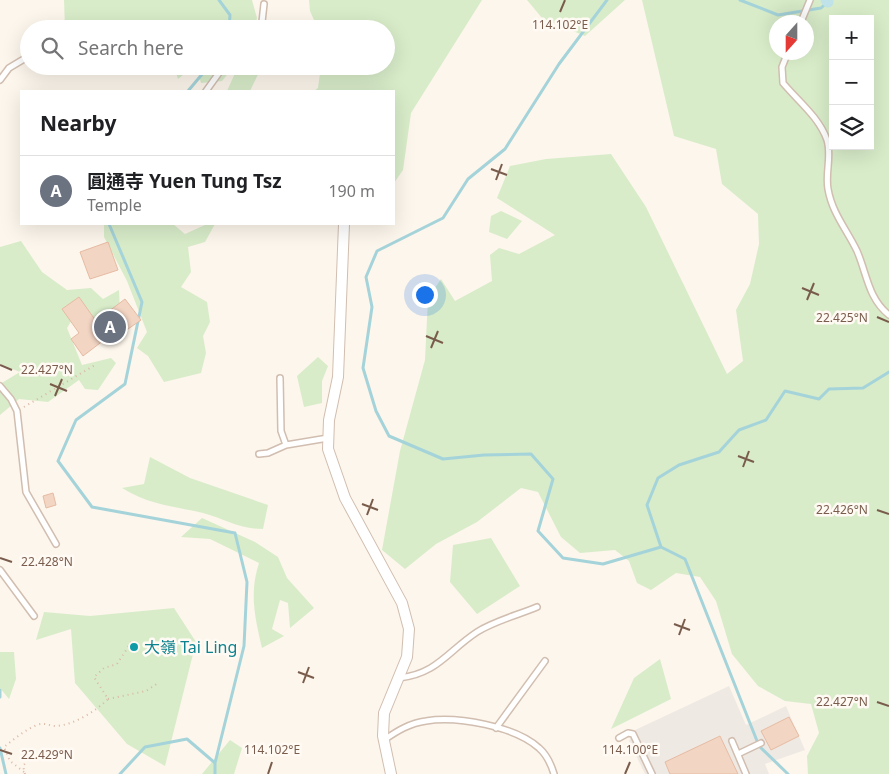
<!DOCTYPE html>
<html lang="en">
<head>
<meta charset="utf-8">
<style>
  :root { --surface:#fff; --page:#f2f2f2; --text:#202124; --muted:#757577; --line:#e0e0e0; --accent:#0b8043 }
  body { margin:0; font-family:"Noto Sans","Noto Sans TC",sans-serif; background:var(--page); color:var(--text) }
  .controls { position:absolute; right:15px; top:15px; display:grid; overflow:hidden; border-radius:0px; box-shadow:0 5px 20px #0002 }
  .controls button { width:45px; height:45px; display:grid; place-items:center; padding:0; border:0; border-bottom:1px solid var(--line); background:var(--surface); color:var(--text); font:25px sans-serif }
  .compass { position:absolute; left:769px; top:15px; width:45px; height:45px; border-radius:50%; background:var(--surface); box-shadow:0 5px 20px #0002; rotate:201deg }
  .you { position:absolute; left:424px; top:294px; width:18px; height:18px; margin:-12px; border:4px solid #fff; border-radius:50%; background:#1a73e8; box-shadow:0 0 0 8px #1a73e833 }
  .badge { display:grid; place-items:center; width:32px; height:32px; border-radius:50%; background:var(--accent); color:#fff; font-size:16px; font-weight:700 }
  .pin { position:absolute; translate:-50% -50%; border:2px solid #fff; box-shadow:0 1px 5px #0006 }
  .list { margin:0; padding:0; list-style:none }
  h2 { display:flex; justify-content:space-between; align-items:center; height:65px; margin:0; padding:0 20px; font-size:21px }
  h2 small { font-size:16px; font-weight:400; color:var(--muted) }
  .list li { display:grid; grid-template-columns:32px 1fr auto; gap:15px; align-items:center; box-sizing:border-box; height:70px; padding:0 20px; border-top:1px solid var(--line) }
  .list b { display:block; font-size:19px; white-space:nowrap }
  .list p { margin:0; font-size:16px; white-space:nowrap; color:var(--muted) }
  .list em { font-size:16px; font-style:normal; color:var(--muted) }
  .icon { flex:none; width:28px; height:28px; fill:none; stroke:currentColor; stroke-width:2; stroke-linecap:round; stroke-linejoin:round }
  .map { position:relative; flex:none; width:889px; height:774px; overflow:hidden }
  .search { position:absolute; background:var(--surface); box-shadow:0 5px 20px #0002; left:20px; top:20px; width:375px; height:55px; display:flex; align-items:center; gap:12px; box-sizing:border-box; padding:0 18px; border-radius:28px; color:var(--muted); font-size:19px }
  .panel { position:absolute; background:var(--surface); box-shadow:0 5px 20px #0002; left:20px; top:90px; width:375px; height:135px; border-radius:0px }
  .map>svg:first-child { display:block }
</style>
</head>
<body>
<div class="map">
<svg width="889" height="774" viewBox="0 0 889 774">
  <rect width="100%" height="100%" fill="#fdf6ec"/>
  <path fill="#efe9e4" d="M 729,686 L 746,725 L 786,706 L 805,750 L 765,764 L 769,774 L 645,774 L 629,741 L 635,730 Z"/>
  <path fill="#d8ecc9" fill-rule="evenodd" d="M 64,0 L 252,0 L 257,18 L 254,29 L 65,29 Z
    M 309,0 L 482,0 L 411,113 L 403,170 L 394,183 L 394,91 L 314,91 L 318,88 L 321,66 L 386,66 L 386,29 L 318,29 L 310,11 Z
    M 527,0 L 625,0 L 585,36 L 542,18 Z
    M 642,0 L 889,0 L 889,774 L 808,774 L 807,756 L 819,733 L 811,704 L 785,701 L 758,686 L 732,654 L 716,601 L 700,577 L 676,573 L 651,590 L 637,583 L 629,561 L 615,550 L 580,553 L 561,537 L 538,492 L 521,488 L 477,522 L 436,544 L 405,569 L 382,550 L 400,451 L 425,360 L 428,298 L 441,279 L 455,301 L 492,281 L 490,255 L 499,248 L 519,254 L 555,235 L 497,198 L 510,166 L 546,159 L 611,154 L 646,207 L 727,374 L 743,361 L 736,310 L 750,284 L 759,244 L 758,214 L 722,184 L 716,149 L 674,136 ZM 833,19 L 870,19 L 870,146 L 833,146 ZM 776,22 L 806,22 L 806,52 L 776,52 Z
    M 174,66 L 194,66 L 178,79 Z
    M 196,66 L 234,66 L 222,81 L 201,83 Z
    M 249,66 L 262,66 L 250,91 L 227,91 L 236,71 Z
    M 501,211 L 522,221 L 507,239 L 489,232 L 491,216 Z
    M 104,224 L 173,224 L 185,234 L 207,224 L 215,224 L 205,242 L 188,247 L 191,272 L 181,287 L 207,302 L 210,322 L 203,336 L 206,353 L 201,373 L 164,382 L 148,356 L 137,348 L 147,332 L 127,281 L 104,237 Z
    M 21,241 L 42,272 L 67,290 L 91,288 L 103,299 L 119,290 L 120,314 L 89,340 L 75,315 L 67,328 L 82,365 L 111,358 L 116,363 L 98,390 L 85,389 L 79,380 L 48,402 L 19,399 L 0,415 L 0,384 L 20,372 L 0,364 L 0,247 Z
    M 318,357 L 328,366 L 322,381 L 322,403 L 304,407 L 297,376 Z
    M 150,457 L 190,478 L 268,505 L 263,529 C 238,529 226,519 203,513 C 173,506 149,505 122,488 L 144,484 Z
    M 202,518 L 255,542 L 278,557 L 287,578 L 314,608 L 290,628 L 288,603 L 280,600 L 272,629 L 284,636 L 262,648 C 255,617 249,594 259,563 L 210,539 L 181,537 Z
    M 491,538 L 520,586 L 477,614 L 450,582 L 453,545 Z
    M 174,608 L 196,642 L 165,766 L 127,744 L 75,683 L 71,629 L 36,640 L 44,612 L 90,616 Z
    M 0,652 L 14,652 L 16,679 L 9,699 L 0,688 Z
    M 660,659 L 671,699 L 611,729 L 634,678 Z
    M 230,740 L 242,748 L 234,774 L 202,774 Z"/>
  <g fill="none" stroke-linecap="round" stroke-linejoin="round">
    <path stroke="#a5d3da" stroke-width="3" d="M 219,0 L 230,15 L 229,29
      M 607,0 L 559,64 L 505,149 L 468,179 L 443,218 L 377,251 L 366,277 L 372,307 L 363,368 L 376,411 L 389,436 L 443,459 L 484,455 L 531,454 L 553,479 L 538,531 L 563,558 L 603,564 L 661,547
      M 740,0 L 778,15 L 821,8 L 830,0
      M 188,91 L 209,66
      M 109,224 L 142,302 L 125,384 L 76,420 L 58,461 L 92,507 L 235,533 L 247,582 L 244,646 L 215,763
      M 0,690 L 0,697
      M 0,748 L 6,774
      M 120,774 L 145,747 L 187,739 L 215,763 L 215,774
      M 788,774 L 759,746 L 685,559 L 661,547 L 647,505 L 658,478 L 679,465 L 719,452 L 739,430 L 766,420 L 785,391 L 819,399 L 829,389 L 863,388 L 889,372"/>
    <path stroke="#bfe3e8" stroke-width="11" d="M 826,0 L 828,2"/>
  </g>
  <path fill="#f3d5c3" stroke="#e6bba3" d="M 108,242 L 118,270 L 90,279 L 80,252 Z
    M 79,297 L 96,321 L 125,299 L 141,320 L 115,338 L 112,334 L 83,356 L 71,339 L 79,333 L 62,309 Z
    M 53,493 L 56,505 L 46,508 L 43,496 Z
    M 789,717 L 799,736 L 771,750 L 761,731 Z
    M 720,736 L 738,774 L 670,774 L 665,762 Z"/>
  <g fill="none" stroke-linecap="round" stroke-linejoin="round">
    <g stroke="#d1beb0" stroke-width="8">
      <path id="lane" d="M 801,22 L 810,0
        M 74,29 L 80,26 L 109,29
        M 256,29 L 262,22 L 264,4
        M 788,52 L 782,67 L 783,83 C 798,101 819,117 827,140 C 832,156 825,173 828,189 C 832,213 847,230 857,251 C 867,274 868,298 889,315
        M 0,80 L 9,68 L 29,56
        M 206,91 L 224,66
        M 280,378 L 281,431 L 286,445
        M 0,386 L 11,399 L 17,411 L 26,492 L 56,544
        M 259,454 L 268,453 L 286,445 L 328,438
        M 0,570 L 34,616
        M 399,678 C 437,674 448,651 477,632 C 494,621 518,615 537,607
        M 496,728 L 545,661
        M 619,738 L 628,733 L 633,734 L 652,774
        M 384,740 C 397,731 410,723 426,721 C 457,716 515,726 539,748 C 547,755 551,764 554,774
        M 732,741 L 746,774
        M 738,754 L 761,743"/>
    </g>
    <g stroke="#d1beb0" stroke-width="12">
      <path id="street" d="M 344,224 L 338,377 L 329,420 L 328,449 L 345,498 L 402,603 L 409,629 L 407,657 L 384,713 L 383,736 L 391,774"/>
    </g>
    <path stroke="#d9b8a5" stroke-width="2" stroke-dasharray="1 4" stroke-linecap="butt" d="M 24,407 L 95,365
      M 108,699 L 146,691 L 158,683
      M 24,772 L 10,761 L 4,747 C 14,739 25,730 37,725 C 45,722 49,726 56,726 C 74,725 96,711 108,699 L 94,677 L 104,668 L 117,664 L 132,641
      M 25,774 L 23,766 L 30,758"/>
    <use href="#lane" stroke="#fff" stroke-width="5"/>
    <use href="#street" stroke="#fff" stroke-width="10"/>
  </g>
  <path fill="none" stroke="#7a5c4d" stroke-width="2" d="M 560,12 L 565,0M 491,169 L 507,175M 496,180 L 502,164M 802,288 L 819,295M 807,300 L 814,283M 877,317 L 889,322M 426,336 L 443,343M 431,348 L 438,331M 0,365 L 12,370M 50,384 L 67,391M 55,396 L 62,379M 738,456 L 754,462M 743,467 L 749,451M 362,504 L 378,510M 877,510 L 889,514M 367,515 L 373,499M 0,558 L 12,562M 674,624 L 690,630M 679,635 L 685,619M 298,672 L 314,678M 303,683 L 309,667M 877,702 L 889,706M 0,750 L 12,754M 268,774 L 272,762M 625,774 L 630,762"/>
  <circle fill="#0f9aa8" stroke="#fffaf3" stroke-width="2" cx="134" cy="647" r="5"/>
  <g text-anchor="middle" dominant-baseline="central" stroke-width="5" stroke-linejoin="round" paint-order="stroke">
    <g font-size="16" fill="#0d838f" stroke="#fffaf3" text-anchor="start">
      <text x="144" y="647">大嶺 Tai Ling</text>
    </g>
  </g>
  <g font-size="12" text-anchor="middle" fill="#7a5c4d" stroke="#fffaf3" stroke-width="5" stroke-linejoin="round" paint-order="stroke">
    <text x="560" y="29">114.102°E</text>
    <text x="842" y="322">22.425°N</text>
    <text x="47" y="374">22.427°N</text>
    <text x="842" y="514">22.426°N</text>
    <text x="47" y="566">22.428°N</text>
    <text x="842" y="706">22.427°N</text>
    <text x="272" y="754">114.102°E</text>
    <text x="630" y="754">114.100°E</text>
    <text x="47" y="759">22.429°N</text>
  </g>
</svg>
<div class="controls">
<button>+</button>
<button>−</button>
<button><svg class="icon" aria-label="layers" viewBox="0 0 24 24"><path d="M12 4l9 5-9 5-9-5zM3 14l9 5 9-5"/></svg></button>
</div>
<svg class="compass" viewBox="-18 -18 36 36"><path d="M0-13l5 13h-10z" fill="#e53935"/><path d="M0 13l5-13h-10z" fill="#757577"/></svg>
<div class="you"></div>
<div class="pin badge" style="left:110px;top:327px;background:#6b7280">A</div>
<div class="search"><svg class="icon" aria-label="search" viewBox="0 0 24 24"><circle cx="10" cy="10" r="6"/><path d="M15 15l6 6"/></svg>Search here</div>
<section class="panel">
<h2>Nearby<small></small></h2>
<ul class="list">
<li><span class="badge" style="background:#6b7280">A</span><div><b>圓通寺 Yuen Tung Tsz</b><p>Temple</p></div><em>190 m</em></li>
</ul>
</section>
</div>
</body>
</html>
